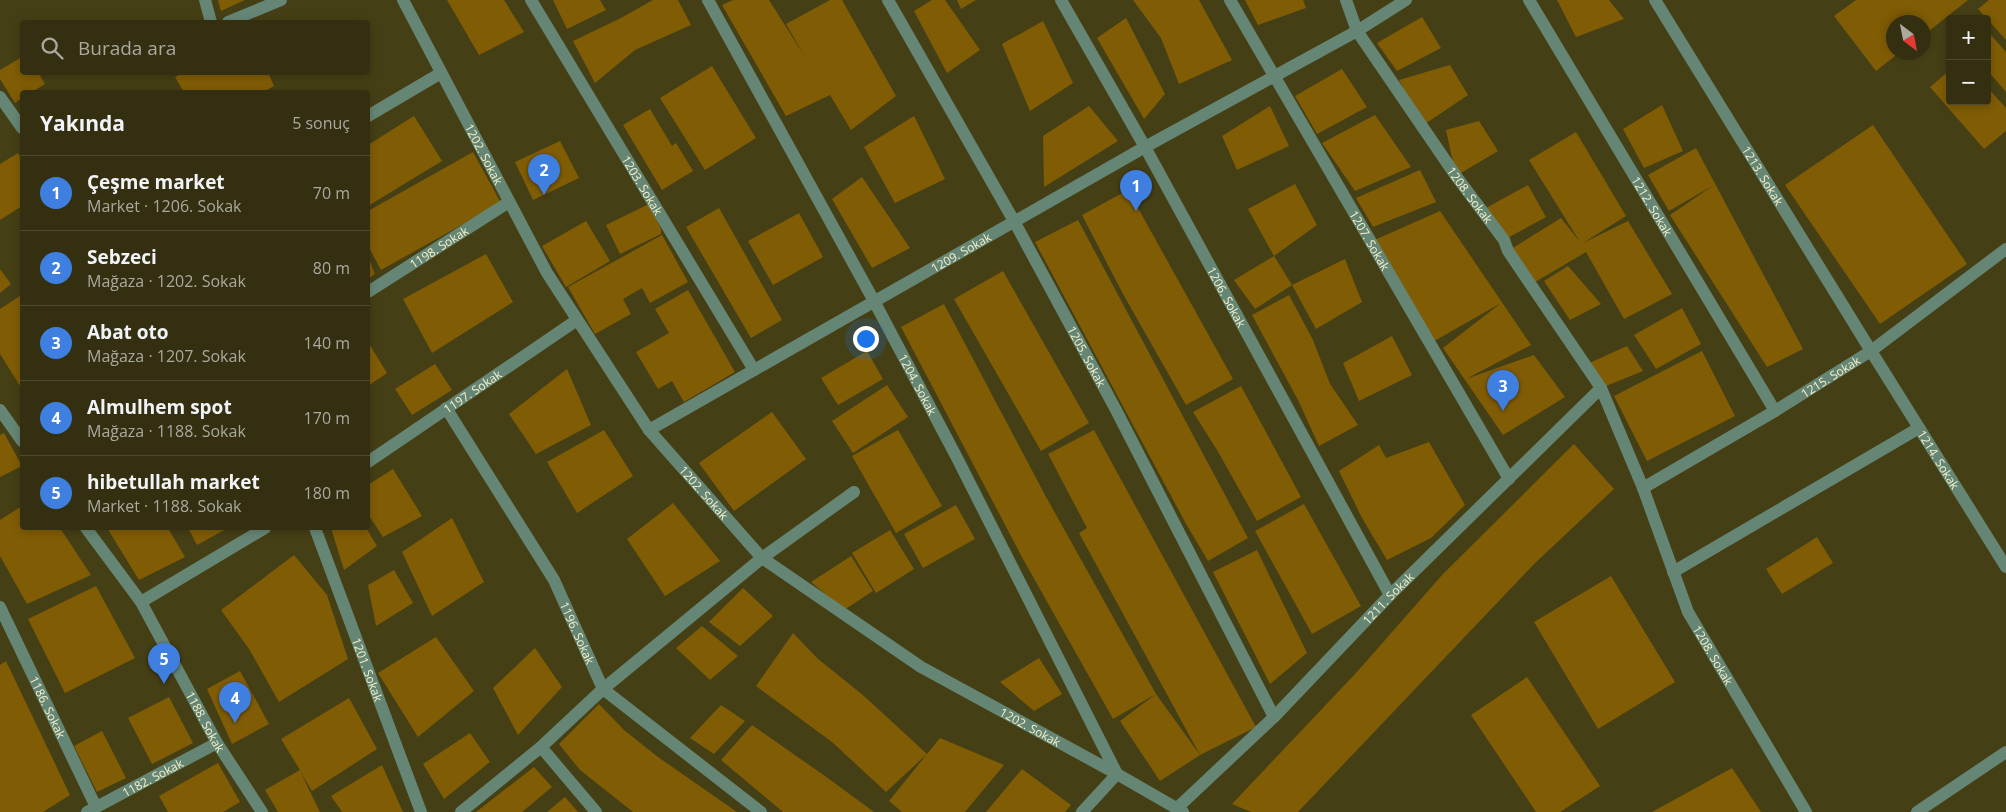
<!DOCTYPE html>
<html lang="tr">
<head>
<meta charset="utf-8">
<style>
  :root { --surface:#342f10; --page:#3c3719; --text:#f1f3f6; --muted:#a9a99f; --line:#4e4a30; --accent:#abaffb }
  body { margin:0; font-family:"Open Sans",sans-serif; background:var(--page); color:var(--text) }
  .controls { position:absolute; right:15px; top:15px; display:grid; overflow:hidden; border-radius:5px; box-shadow:0 2px 8px #0003 }
  .controls button { width:45px; height:45px; display:grid; place-items:center; padding:0; border:0; border-bottom:1px solid var(--line); background:var(--surface); color:var(--text); font:25px sans-serif }
  .compass { position:absolute; left:1886px; top:15px; width:45px; height:45px; border-radius:50%; background:var(--surface); box-shadow:0 2px 8px #0003; rotate:148deg }
  .you { position:absolute; left:865px; top:338px; width:18px; height:18px; margin:-12px; border:4px solid #fff; border-radius:50%; background:#1a73e8; box-shadow:0 0 0 8px #1a73e833 }
  .badge { display:grid; place-items:center; width:32px; height:32px; border-radius:50%; background:var(--accent); color:#fff; font-size:16px; font-weight:700 }
  .pin { position:absolute; translate:-50% -41px; filter:drop-shadow(0 1px 2px #0008) }
  .pin::after { content:''; position:absolute; top:26px; width:18px; height:15px; background:inherit; clip-path:polygon(0 0,100% 0,50% 100%) }
  .list { margin:0; padding:0; list-style:none }
  h2 { display:flex; justify-content:space-between; align-items:center; height:65px; margin:0; padding:0 20px; font-size:21px }
  h2 small { font-size:16px; font-weight:400; color:var(--muted) }
  .list li { display:grid; grid-template-columns:32px 1fr auto; gap:15px; align-items:center; box-sizing:border-box; height:75px; padding:0 20px; border-top:1px solid var(--line) }
  .list b { display:block; font-size:19px; white-space:nowrap }
  .list p { margin:0; font-size:16px; white-space:nowrap; color:var(--muted) }
  .list em { font-size:16px; font-style:normal; color:var(--muted) }
  .icon { flex:none; width:28px; height:28px; fill:none; stroke:currentColor; stroke-width:2; stroke-linecap:round; stroke-linejoin:round }
  .map { position:relative; flex:none; width:2006px; height:812px; overflow:hidden }
  .search { position:absolute; background:var(--surface); box-shadow:0 2px 8px #0003; left:20px; top:20px; width:350px; height:55px; display:flex; align-items:center; gap:12px; box-sizing:border-box; padding:0 18px; border-radius:5px; color:var(--muted); font-size:19px }
  .panel { position:absolute; background:var(--surface); box-shadow:0 2px 8px #0003; left:20px; top:90px; width:350px; height:440px; border-radius:5px }
  .map>svg:first-child { display:block }
</style>
</head>
<body>
<div class="map">
<svg width="2006" height="812" viewBox="0 0 2006 812">
  <rect width="100%" height="100%" fill="#453f15"/>
  <path fill="#805c05" d="M 218,0 L 245,0 L 221,11 Z
    M 447,0 L 504,0 L 524,32 L 479,55 Z
    M 553,0 L 600,0 L 606,10 L 567,29 Z
    M 653,0 L 678,0 L 691,25 L 635,50 L 595,83 L 573,41 L 619,19 Z
    M 733,0 L 769,0 L 805,57 L 786,24 L 830,0 L 842,0 L 896,96 L 851,130 L 830,95 L 786,116 L 722,5 Z
    M 932,0 L 945,0 L 980,50 L 947,73 L 914,11 Z
    M 957,0 L 976,0 L 961,9 Z
    M 1133,0 L 1199,0 L 1232,60 L 1179,84 L 1161,38 Z
    M 1245,0 L 1303,0 L 1306,8 L 1258,25 Z
    M 1557,0 L 1609,0 L 1624,19 L 1576,37 Z
    M 1856,0 L 1968,0 L 1924,35 L 1924,22 L 1894,22 L 1894,52 L 1900,52 L 1876,71 L 1834,16 Z
    M 1989,0 L 2006,0 L 2006,40 L 1978,9 Z
    M 1422,17 L 1441,48 L 1397,71 L 1377,43 Z
    M 1126,18 L 1165,94 L 1144,119 L 1097,38 Z
    M 1043,21 L 1073,83 L 1030,111 L 1002,44 Z
    M 1991,35 L 2006,52 L 2006,92 L 1987,70 L 1987,38 Z
    M 22,57 L 22,72 L 38,72 L 45,84 L 32,92 L 22,92 L 22,98 L 15,103 L 0,79 L 0,70 Z
    M 1450,65 L 1468,95 L 1422,126 L 1399,80 Z
    M 712,66 L 756,138 L 705,170 L 660,98 Z
    M 1342,69 L 1367,107 L 1317,134 L 1295,96 Z
    M 1950,70 L 1950,101 L 1987,101 L 1987,87 L 2006,108 L 2006,131 L 1984,149 L 1930,87 Z
    M 185,72 L 268,72 L 274,86 L 263,92 L 184,92 L 175,77 Z
    M 1662,105 L 1683,151 L 1644,168 L 1623,129 Z
    M 1089,106 L 1118,141 L 1044,187 L 1043,136 Z
    M 1270,106 L 1289,146 L 1237,170 L 1222,136 Z
    M 650,109 L 672,146 L 676,143 L 693,171 L 662,190 L 623,125 Z
    M 1375,115 L 1411,167 L 1355,191 L 1322,143 Z
    M 414,116 L 442,161 L 368,206 L 368,145 Z
    M 914,116 L 945,179 L 895,203 L 864,147 Z
    M 1479,121 L 1498,151 L 1456,176 L 1446,130 Z
    M 1873,125 L 1967,264 L 1880,324 L 1785,185 Z
    M 1576,132 L 1626,216 L 1583,243 L 1628,221 L 1672,294 L 1624,319 L 1586,252 L 1530,285 L 1508,251 L 1561,218 L 1580,242 L 1529,160 Z
    M 560,141 L 579,178 L 533,200 L 515,162 Z
    M 1696,148 L 1803,349 L 1767,367 L 1670,215 L 1714,185 L 1669,211 L 1648,175 Z
    M 473,152 L 501,203 L 381,270 L 368,246 L 368,211 Z
    M 18,153 L 22,161 L 22,206 L 0,220 L 0,164 Z
    M 1420,170 L 1436,202 L 1373,227 L 1356,198 Z
    M 862,177 L 910,248 L 872,268 L 832,199 Z
    M 1295,184 L 1317,225 L 1274,256 L 1248,209 Z
    M 1528,185 L 1546,217 L 1504,240 L 1486,208 Z
    M 1128,190 L 1233,379 L 1186,405 L 1123,294 L 1082,215 Z
    M 649,204 L 661,229 L 661,234 L 620,254 L 606,225 Z
    M 719,208 L 782,320 L 751,338 L 686,227 Z
    M 1440,211 L 1531,345 L 1466,379 L 1534,355 L 1565,397 L 1503,435 L 1443,348 L 1501,303 L 1429,344 L 1370,242 Z
    M 799,213 L 823,257 L 773,285 L 748,241 Z
    M 1078,220 L 1248,538 L 1208,561 L 1185,522 L 1035,242 Z
    M 586,221 L 610,261 L 566,287 L 542,246 Z
    M 662,235 L 688,282 L 650,303 L 642,288 L 623,299 L 631,314 L 595,334 L 568,287 Z
    M 486,254 L 513,302 L 432,353 L 403,299 Z
    M 368,256 L 375,274 L 368,279 Z
    M 1274,256 L 1292,285 L 1345,259 L 1362,302 L 1316,329 L 1292,285 L 1255,309 L 1234,280 Z
    M 1568,266 L 1601,304 L 1570,320 L 1544,281 Z
    M 0,269 L 11,284 L 0,293 Z
    M 1003,271 L 1089,423 L 1041,451 L 954,299 Z
    M 688,290 L 735,372 L 684,402 L 672,381 L 658,389 L 636,352 L 669,333 L 655,309 Z
    M 1289,295 L 1313,340 L 1330,384 L 1358,425 L 1319,446 L 1298,400 L 1252,315 Z
    M 20,296 L 22,300 L 22,389 L 0,354 L 0,309 Z
    M 944,304 L 1045,495 L 1156,694 L 1113,719 L 1023,559 L 901,327 Z
    M 1682,308 L 1701,344 L 1656,369 L 1634,335 Z
    M 1392,336 L 1412,375 L 1359,401 L 1343,363 Z
    M 368,342 L 387,373 L 368,386 Z
    M 1627,346 L 1643,371 L 1601,388 L 1585,365 Z
    M 867,351 L 883,379 L 838,405 L 821,378 Z
    M 1702,351 L 1735,416 L 1647,461 L 1614,396 Z
    M 435,364 L 452,390 L 412,415 L 395,389 Z
    M 567,369 L 591,425 L 536,454 L 509,414 Z
    M 887,385 L 908,417 L 853,453 L 832,421 Z
    M 1241,386 L 1301,497 L 1257,521 L 1217,450 L 1193,412 Z
    M 772,412 L 806,459 L 734,511 L 699,463 Z
    M 604,430 L 633,476 L 577,513 L 547,462 Z
    M 898,430 L 942,506 L 896,533 L 852,456 Z
    M 1094,430 L 1256,727 L 1200,755 L 1079,533 L 1087,528 L 1048,454 Z
    M 4,433 L 22,466 L 0,477 L 0,435 Z
    M 1429,442 L 1465,505 L 1431,538 L 1387,560 L 1362,518 L 1339,471 L 1379,445 L 1386,458 Z
    M 1574,444 L 1614,489 L 1534,564 L 1298,812 L 1251,812 L 1232,804 L 1356,673 L 1443,574 Z
    M 393,469 L 422,516 L 383,537 L 368,514 L 368,485 Z
    M 673,503 L 720,561 L 665,596 L 627,539 Z
    M 1304,504 L 1361,606 L 1312,634 L 1255,531 Z
    M 956,505 L 975,539 L 923,568 L 904,534 Z
    M 22,506 L 22,528 L 60,528 L 91,575 L 27,604 L 0,556 L 0,520 Z
    M 452,518 L 484,582 L 432,616 L 402,552 Z
    M 107,528 L 168,528 L 185,557 L 139,580 Z
    M 188,528 L 228,528 L 197,545 Z
    M 331,528 L 366,528 L 377,546 L 344,570 Z
    M 890,530 L 914,569 L 876,593 L 852,553 Z
    M 1817,537 L 1833,563 L 1782,594 L 1766,569 Z
    M 1257,550 L 1307,653 L 1270,684 L 1213,572 Z
    M 294,555 L 327,595 L 348,659 L 279,702 L 249,649 L 221,610 Z
    M 851,556 L 873,591 L 844,610 L 811,582 Z
    M 394,570 L 413,603 L 376,626 L 368,585 Z
    M 1611,576 L 1675,682 L 1598,729 L 1534,622 Z
    M 96,586 L 135,658 L 65,693 L 28,619 Z
    M 743,588 L 773,616 L 740,646 L 709,622 Z
    M 702,626 L 738,656 L 710,680 L 676,648 Z
    M 793,633 L 817,658 L 864,696 L 927,754 L 940,738 L 1004,765 L 965,812 L 902,812 L 889,801 L 927,754 L 886,792 L 832,742 L 756,686 Z
    M 436,637 L 474,691 L 418,737 L 378,673 Z
    M 535,648 L 562,687 L 518,735 L 493,688 Z
    M 1039,658 L 1062,694 L 1034,711 L 1000,682 Z
    M 6,661 L 70,795 L 43,812 L 0,812 L 0,665 Z
    M 240,671 L 269,724 L 232,744 L 207,689 Z
    M 1527,677 L 1600,786 L 1560,812 L 1536,812 L 1471,715 Z
    M 1156,694 L 1200,755 L 1160,781 L 1120,721 Z
    M 169,697 L 193,743 L 152,764 L 128,718 Z
    M 349,698 L 377,749 L 312,791 L 301,773 L 320,812 L 278,812 L 265,790 L 300,770 L 281,739 Z
    M 599,704 L 624,730 L 658,757 L 737,812 L 633,812 L 580,770 L 559,744 Z
    M 721,705 L 745,721 L 714,754 L 690,738 Z
    M 752,725 L 825,776 L 874,812 L 783,812 L 721,760 Z
    M 102,731 L 126,778 L 97,792 L 74,746 Z
    M 470,733 L 490,762 L 444,799 L 423,764 Z
    M 218,763 L 240,802 L 223,812 L 168,812 L 159,796 Z
    M 382,765 L 403,812 L 342,812 L 331,796 Z
    M 534,767 L 552,787 L 522,812 L 476,812 Z
    M 1732,768 L 1761,812 L 1652,812 Z
    M 1022,769 L 1071,805 L 1065,812 L 986,812 Z
    M 565,797 L 578,812 L 547,812 Z"/>
  <g fill="none" stroke-linecap="round" stroke-linejoin="round">
    <g stroke="#668675" stroke-width="12">
      <path d="M 205,0 L 211,22"/>
      <path id="s1" d="M 403,0 L 547,273 L 649,430 L 762,558 L 921,667 L 1117,774 L 1183,812"/>
      <path id="s2" d="M 531,0 L 754,370"/>
      <path id="s3" d="M 708,0 L 874,301 L 956,456 L 1117,774 L 1082,812"/>
      <path id="s4" d="M 888,0 L 1014,221 L 1116,410 L 1274,717"/>
      <path id="s5" d="M 1061,0 L 1145,147 L 1390,595"/>
      <path id="s6" d="M 1230,0 L 1509,479"/>
      <path id="s7" d="M 1346,0 L 1357,31 L 1456,176 L 1504,240 L 1508,251 L 1601,388 L 1643,488 L 1688,612 L 1806,812"/>
      <path id="s8" d="M 1529,0 L 1775,411"/>
      <path id="s9" d="M 1655,0 L 1871,351 L 2006,567"/>
      <path d="M 228,22 L 281,0"/>
      <path d="M 0,97 L 22,128"/>
      <path d="M 368,116 L 441,73"/>
      <path id="s10" d="M 368,292 L 509,202"/>
      <path id="s11" d="M 446,408 L 554,580 L 603,689 L 761,812"/>
      <path d="M 0,410 L 22,441"/>
      <path id="s12" d="M 649,430 L 1145,147 L 1357,31 L 1406,0"/>
      <path id="s13" d="M 368,462 L 577,320"/>
      <path id="s14" d="M 1643,488 L 1775,411 L 1871,351 L 2006,249"/>
      <path id="s15" d="M 86,528 L 141,602 L 217,743 L 262,812"/>
      <path id="s16" d="M 315,528 L 421,812"/>
      <path d="M 1673,572 L 1919,428"/>
      <path d="M 141,602 L 265,528"/>
      <path id="s17" d="M 0,607 L 96,807"/>
      <path d="M 541,747 L 596,812"/>
      <path id="s18" d="M 1176,809 L 1274,717 L 1390,595 L 1601,388"/>
      <path id="s19" d="M 87,812 L 217,743"/>
      <path d="M 461,812 L 541,747 L 603,689 L 762,558 L 854,492"/>
      <path d="M 1917,812 L 2006,752"/>
    </g>
  </g>
  <g text-anchor="middle" dominant-baseline="central" stroke-width="4" stroke-linejoin="round" paint-order="stroke">
    <g font-size="12" fill="#f5f0c9" stroke="#3b3408">
      <text stroke="none"><textPath href="#s1" startOffset="174">1202. Sokak</textPath></text>
      <text stroke="none"><textPath href="#s9" startOffset="206">1213. Sokak</textPath></text>
      <text stroke="none"><textPath href="#s2" startOffset="216">1203. Sokak</textPath></text>
      <text stroke="none"><textPath href="#s7" startOffset="232">1208. Sokak</textPath></text>
      <text stroke="none"><textPath href="#s8" startOffset="240">1212. Sokak</textPath></text>
      <text stroke="none"><textPath href="#s6" startOffset="278">1207. Sokak</textPath></text>
      <text stroke="none"><textPath href="#s10" startOffset="84">1198. Sokak</textPath></text>
      <text stroke="none"><textPath href="#s12" startOffset="359">1209. Sokak</textPath></text>
      <text stroke="none"><textPath href="#s5" startOffset="340">1206. Sokak</textPath></text>
      <text stroke="none"><textPath href="#s4" startOffset="408">1205. Sokak</textPath></text>
      <text stroke="none"><textPath href="#s14" startOffset="218">1215. Sokak</textPath></text>
      <text stroke="none"><textPath href="#s3" startOffset="438">1204. Sokak</textPath></text>
      <text stroke="none"><textPath href="#s13" startOffset="126">1197. Sokak</textPath></text>
      <text stroke="none"><textPath href="#s9" startOffset="540">1214. Sokak</textPath></text>
      <text stroke="none"><textPath href="#s1" startOffset="579">1202. Sokak</textPath></text>
      <text stroke="none"><textPath href="#s18" startOffset="299">1211. Sokak</textPath></text>
      <text stroke="none"><textPath href="#s11" startOffset="261">1196. Sokak</textPath></text>
      <text stroke="none"><textPath href="#s7" startOffset="756">1208. Sokak</textPath></text>
      <text stroke="none"><textPath href="#s16" startOffset="151">1201. Sokak</textPath></text>
      <text stroke="none"><textPath href="#s17" startOffset="111">1186. Sokak</textPath></text>
      <text stroke="none"><textPath href="#s15" startOffset="228">1188. Sokak</textPath></text>
      <text stroke="none"><textPath href="#s1" startOffset="984">1202. Sokak</textPath></text>
      <text stroke="none"><textPath href="#s19" startOffset="74">1182. Sokak</textPath></text>
    </g>
  </g>
</svg>
<div class="controls">
<button>+</button>
<button>−</button>
</div>
<svg class="compass" viewBox="-18 -18 36 36"><path d="M0-13l5 13h-10z" fill="#e53935"/><path d="M0 13l5-13h-10z" fill="#a9a99f"/></svg>
<div class="you"></div>
<div class="pin badge" style="left:1136px;top:211px;background:#3f7fe0">1</div>
<div class="pin badge" style="left:544px;top:195px;background:#3f7fe0">2</div>
<div class="pin badge" style="left:1503px;top:411px;background:#3f7fe0">3</div>
<div class="pin badge" style="left:235px;top:723px;background:#3f7fe0">4</div>
<div class="pin badge" style="left:164px;top:684px;background:#3f7fe0">5</div>
<div class="search"><svg class="icon" aria-label="search" viewBox="0 0 24 24"><circle cx="10" cy="10" r="6"/><path d="M15 15l6 6"/></svg>Burada ara</div>
<section class="panel">
<h2>Yakında<small>5 sonuç</small></h2>
<ul class="list">
<li><span class="badge" style="background:#3f7fe0">1</span><div><b>Çeşme market</b><p>Market · 1206. Sokak</p></div><em>70 m</em></li>
<li><span class="badge" style="background:#3f7fe0">2</span><div><b>Sebzeci</b><p>Mağaza · 1202. Sokak</p></div><em>80 m</em></li>
<li><span class="badge" style="background:#3f7fe0">3</span><div><b>Abat oto</b><p>Mağaza · 1207. Sokak</p></div><em>140 m</em></li>
<li><span class="badge" style="background:#3f7fe0">4</span><div><b>Almulhem spot</b><p>Mağaza · 1188. Sokak</p></div><em>170 m</em></li>
<li><span class="badge" style="background:#3f7fe0">5</span><div><b>hibetullah market</b><p>Market · 1188. Sokak</p></div><em>180 m</em></li>
</ul>
</section>
</div>
</body>
</html>
